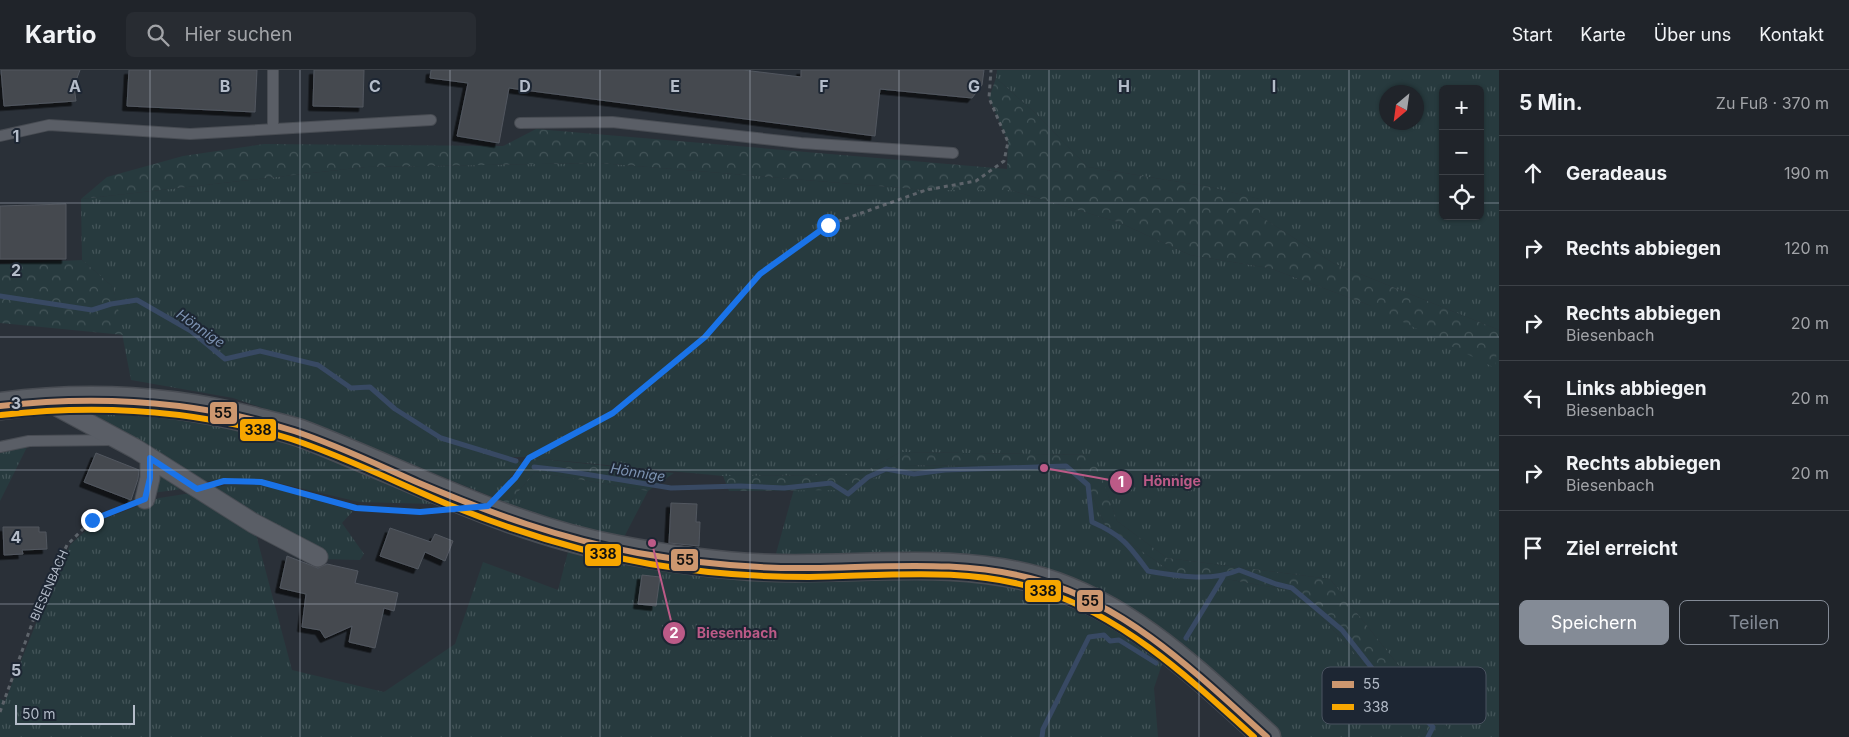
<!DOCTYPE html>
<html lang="de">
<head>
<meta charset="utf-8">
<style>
  :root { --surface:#20242a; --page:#282c32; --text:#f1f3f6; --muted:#a2a4a8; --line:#3d4147; --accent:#848b96 }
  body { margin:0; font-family:Inter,sans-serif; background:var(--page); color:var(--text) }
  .controls { position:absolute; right:15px; top:15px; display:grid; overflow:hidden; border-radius:8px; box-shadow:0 1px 4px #0004 }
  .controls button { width:45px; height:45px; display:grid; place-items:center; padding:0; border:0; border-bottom:1px solid var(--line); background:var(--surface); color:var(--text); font:25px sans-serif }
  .compass { position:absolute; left:1379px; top:15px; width:45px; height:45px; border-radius:50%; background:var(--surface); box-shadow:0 1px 4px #0004; rotate:209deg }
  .scale { position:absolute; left:15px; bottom:12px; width:120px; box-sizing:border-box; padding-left:5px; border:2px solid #b4bcc9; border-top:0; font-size:14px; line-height:18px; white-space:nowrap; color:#b4bcc9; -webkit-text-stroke:4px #1d2633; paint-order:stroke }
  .stop { position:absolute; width:15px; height:15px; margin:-11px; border:4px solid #1a73e8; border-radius:50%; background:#fff }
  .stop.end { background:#1a73e8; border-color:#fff; box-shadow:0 1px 5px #0008 }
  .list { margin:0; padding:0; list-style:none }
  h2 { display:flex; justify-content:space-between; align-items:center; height:65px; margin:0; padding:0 20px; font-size:21px }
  h2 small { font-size:16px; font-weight:400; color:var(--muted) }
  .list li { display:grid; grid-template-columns:32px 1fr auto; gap:15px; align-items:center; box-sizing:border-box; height:75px; padding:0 20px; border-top:1px solid var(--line) }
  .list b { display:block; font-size:19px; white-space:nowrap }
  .list p { margin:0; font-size:16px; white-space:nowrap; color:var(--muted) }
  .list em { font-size:16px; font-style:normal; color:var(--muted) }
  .actions { display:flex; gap:10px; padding:15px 20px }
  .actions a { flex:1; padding:11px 0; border:1px solid var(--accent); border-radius:8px; text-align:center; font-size:18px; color:var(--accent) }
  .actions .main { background:var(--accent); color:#fff }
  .icon { flex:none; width:28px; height:28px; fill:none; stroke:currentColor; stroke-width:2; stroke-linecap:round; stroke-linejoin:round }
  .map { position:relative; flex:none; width:1499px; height:667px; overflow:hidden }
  header { display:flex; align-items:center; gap:30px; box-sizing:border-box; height:70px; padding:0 25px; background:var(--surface); border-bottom:1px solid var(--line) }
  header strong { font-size:24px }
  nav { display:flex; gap:28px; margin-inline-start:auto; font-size:18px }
  .search { width:350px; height:45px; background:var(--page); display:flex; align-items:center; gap:12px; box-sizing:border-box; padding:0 18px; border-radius:8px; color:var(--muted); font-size:19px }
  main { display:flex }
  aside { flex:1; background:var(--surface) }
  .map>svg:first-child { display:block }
</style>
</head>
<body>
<header>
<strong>Kartio</strong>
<div class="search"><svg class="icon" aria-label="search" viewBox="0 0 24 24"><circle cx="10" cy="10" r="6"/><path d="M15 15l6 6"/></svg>Hier suchen</div>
<nav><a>Start</a><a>Karte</a><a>Über uns</a><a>Kontakt</a></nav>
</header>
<main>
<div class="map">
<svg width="1499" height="667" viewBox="0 0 1499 667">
  <defs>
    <pattern id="grass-tufts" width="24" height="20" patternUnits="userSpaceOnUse" patternTransform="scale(1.25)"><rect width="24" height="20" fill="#273a3e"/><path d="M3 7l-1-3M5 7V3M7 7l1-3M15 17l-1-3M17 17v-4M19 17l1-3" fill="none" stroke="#445559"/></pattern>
    <pattern id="forest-crowns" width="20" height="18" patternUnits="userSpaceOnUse" patternTransform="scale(1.25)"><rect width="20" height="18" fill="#273a3e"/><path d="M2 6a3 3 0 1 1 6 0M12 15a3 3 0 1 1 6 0" fill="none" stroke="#445559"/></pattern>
    <filter id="shadow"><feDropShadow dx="-4.5" dy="4.5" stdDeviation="0" flood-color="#0009"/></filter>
  </defs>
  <rect width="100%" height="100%" fill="#2a3038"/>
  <path fill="url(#grass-tufts)" fill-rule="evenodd" d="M 997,0 L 1499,0 L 1499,667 L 1442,667 L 1448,658 L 1330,509 L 1167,488 L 1117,451 L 1093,385 L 901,382 L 858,405 L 723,406 L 532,388 L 596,352 L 525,387 L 495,387 L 522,392 L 495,428 L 316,356 L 233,328 L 131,310 L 113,217 L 82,190 L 81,129 L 365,97 L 600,93 L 926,120 L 1010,120 L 1118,152 L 1190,185 L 1269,198 L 1369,235 L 1499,260 L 1333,193 L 1260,146 L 1259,129 L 1210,117 L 1088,97 L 1034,42 L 996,8 ZM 1443,19 L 1480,19 L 1480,146 L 1443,146 ZM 1386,22 L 1416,22 L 1416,52 L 1386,52 Z
    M 78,337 L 150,341 L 296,372 L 429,424 L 432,434 L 359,432 L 262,409 L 205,411 Z
    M 29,373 L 0,431 L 0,379 Z
    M 154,393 L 190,418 L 152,423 Z
    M 900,395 L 1080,397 L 1105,455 L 1173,503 L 1210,506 L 1299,522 L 1421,657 L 1417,667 L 1282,667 L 1182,579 L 1112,528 L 775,487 L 794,419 L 850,420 Z
    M 535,402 L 648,421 L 622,471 L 506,436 Z
    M 228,415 L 263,415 L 353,441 L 342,453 L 364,484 L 360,490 L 318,489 L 204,420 Z
    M 198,422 L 254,457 L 292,600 L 384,622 L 455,574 L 483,492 L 558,520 L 569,478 L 870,508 L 966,509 L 1041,523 L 1102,548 L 1164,588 L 1154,618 L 1158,667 L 0,667 L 0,629 L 5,631 L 46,528 L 70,475 L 94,453 L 159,428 Z"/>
  <path fill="url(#forest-crowns)" d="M 996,8 L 1034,42 L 1088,97 L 1210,117 L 1260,129 L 1260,146 L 1333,193 L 1499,260 L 1495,298 L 1369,235 L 1269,198 L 1190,185 L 1118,152 L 1010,120 L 926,120 L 600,93 L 365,97 L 81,129 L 107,107 L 183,86 L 264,74 L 503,76 L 536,59 L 1007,99 L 1008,72 L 989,28 Z
    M 82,190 L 113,217 L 124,265 L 0,253 L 0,194 Z
    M 901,382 L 1094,385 L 1117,451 L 1167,488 L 1330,509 L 1448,658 L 1442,667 L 1417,667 L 1421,657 L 1299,522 L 1210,506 L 1173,503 L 1105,455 L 1080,397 L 901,395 L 850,420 L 729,421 L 723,406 L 858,405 Z
    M 532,388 L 674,403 L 648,421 L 535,402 L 506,436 L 495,428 Z"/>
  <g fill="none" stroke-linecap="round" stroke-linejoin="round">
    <path stroke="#384963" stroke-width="5" d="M 0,226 L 92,240 L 111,234 L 137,230 L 191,261 L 225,289 L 260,281 L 318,295 L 351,318 L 370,317 L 395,339 L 441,368 L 516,391
      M 534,397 L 560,400 L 671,418 L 740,416 L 784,418 L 831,413 L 848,424 L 868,407 L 886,399 L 914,404 L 945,400 L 1066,396 L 1088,415 L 1092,452 C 1122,465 1129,475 1148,501 C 1178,506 1211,512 1239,500 L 1276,514 L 1292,518 L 1342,560 L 1375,602 L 1433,657 L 1428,667
      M 1186,568 L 1223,507
      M 1042,667 L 1043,659 L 1089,567 L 1104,565 L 1110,571 L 1119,570 L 1156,593"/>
  </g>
  <path fill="#444950" stroke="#52575f" filter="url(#shadow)" d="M 1,0 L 80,0 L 74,16 L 76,31 L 4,36 Z
    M 129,0 L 257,0 L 255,42 L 127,36 Z
    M 314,0 L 364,0 L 363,37 L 313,36 Z
    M 431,0 L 743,0 L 801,7 L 801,0 L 984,0 L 982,15 L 972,28 L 880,19 L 875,66 L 509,18 L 499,73 L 457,66 L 468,13 L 430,8 Z
    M 66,134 L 66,189 L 0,189 L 0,136 Z
    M 96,383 L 139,400 L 138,409 L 131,430 L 84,412 Z
    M 671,433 L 697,434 L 696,452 L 700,452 L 699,476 L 669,473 Z
    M 3,457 L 39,457 L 39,462 L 46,462 L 47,479 L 22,480 L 23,484 L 4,485 Z
    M 390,458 L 431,472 L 435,464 L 453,471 L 445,491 L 425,482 L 418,499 L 380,486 Z
    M 287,486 L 318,498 L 327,494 L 358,501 L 355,513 L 398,523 L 394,541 L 384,538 L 375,578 L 349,572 L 352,556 L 325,568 L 320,560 L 302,557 L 306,524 L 280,518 Z
    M 642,505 L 660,507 L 656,536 L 638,534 Z"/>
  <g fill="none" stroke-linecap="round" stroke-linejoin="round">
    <g stroke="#484c53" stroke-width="12">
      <path id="service" d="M 520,53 L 612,52 L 801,73 L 953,83
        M 273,59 L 273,0
        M 0,66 L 49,55 L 190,64 L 431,50
        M 0,377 L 29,371 L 114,370"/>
    </g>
    <g stroke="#484c53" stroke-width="21">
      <path id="minor" d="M 50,329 L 58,337 L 136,379 L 253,453 L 318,487
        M 145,429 L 150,408 L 150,388"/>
    </g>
    <g stroke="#484c53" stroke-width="29">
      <path id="secondary" d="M 0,336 C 86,325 171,329 255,351 C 270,355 286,358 300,363 C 405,403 507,459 618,479 C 670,489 725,497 779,498 C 866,500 956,486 1041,511 C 1132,538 1199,606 1267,667"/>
    </g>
    <path stroke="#5d636a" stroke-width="3" stroke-dasharray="4 4" stroke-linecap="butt" d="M 220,412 L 261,411 L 356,438 L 433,442
      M 499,425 L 515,408 L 529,388 L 613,343 L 705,267 L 760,204 L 828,155 L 926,120 L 976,111 L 1004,91 L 1008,72 L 989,28 L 991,0
      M 0,642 L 42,526 L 67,475 L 92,450 L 130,435"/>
    <use href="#service" stroke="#5a5e66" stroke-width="10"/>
    <use href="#minor" stroke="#5a5e66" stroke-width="19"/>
    <use href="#secondary" stroke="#595d64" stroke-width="26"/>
    <g stroke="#1d2633" stroke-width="10">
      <path id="bus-1" d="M 0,336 C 99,325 199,331 294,361 C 337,375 378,395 419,413 C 490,443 561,469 638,483 C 695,493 754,499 812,498 C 888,497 967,489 1041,511 C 1131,538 1199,606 1267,667"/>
    </g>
    <g stroke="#1d2633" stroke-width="10">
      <path id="bus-2" d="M 1,345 C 99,334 197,340 291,369 C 346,387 399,414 452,436 C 516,462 581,482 650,494 C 703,503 756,507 809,507 C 886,506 967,496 1041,520 C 1126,548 1190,609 1254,667"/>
    </g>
    <use href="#bus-1" stroke="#cd976f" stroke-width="6"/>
    <use href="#bus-2" stroke="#f7a600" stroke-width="6"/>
  </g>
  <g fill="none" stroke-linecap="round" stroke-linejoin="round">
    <path stroke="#1a73e8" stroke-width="6" d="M 92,450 L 145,429 L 150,408 L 150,388 L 197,419 L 224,411 L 261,412 L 356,438 L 420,442 L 488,436 L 515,408 L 529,388 L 613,343 L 705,267 L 760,204 L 828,155"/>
  </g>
  <path fill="none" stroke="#b4bcc9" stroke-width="1" stroke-opacity="0.55" d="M 150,0 L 150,667M 300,0 L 300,667M 450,0 L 450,667M 600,0 L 600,667M 750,0 L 750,667M 899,0 L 899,667M 1049,0 L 1049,667M 1199,0 L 1199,667M 1349,0 L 1349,667M 0,133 L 1443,133M 1480,133 L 1499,133M 0,267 L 1499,267M 0,400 L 1499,400M 0,534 L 1499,534"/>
  <g text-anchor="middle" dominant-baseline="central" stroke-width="4" stroke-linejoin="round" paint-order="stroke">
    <g font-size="12" fill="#b4bcc9" stroke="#1d2633">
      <text transform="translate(49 515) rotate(-66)">BIESENBACH</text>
    </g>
    <g font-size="14" font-style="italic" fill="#7c92b1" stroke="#1d2633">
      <text transform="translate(201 258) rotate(35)">Hönnige</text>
      <text transform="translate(638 402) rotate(9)">Hönnige</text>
    </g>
  </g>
  <rect x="1322" y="597" width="164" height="57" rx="8" fill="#1d2633" stroke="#4a5360" stroke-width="1"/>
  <rect x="1332" y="611" width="22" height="7" fill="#cd976f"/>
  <rect x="1332" y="634" width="22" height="6" fill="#f7a600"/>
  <g font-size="14" fill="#b4bcc9">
    <text x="1363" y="619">55</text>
    <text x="1363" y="642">338</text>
  </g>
  <g font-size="16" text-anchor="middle" font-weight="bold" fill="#b4bcc9" stroke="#1d2633" stroke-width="4" stroke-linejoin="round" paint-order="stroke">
    <text x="75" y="22">A</text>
    <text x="225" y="22">B</text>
    <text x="375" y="22">C</text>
    <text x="525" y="22">D</text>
    <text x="675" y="22">E</text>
    <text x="824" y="22">F</text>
    <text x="974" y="22">G</text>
    <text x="1124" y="22">H</text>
    <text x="1274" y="22">I</text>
    <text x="16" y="72">1</text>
    <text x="16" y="206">2</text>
    <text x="16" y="339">3</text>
    <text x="16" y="473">4</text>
    <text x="16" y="606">5</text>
  </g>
  <path fill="none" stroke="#bc5a87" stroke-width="2" d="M1044 398L1121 412M652 473L674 563"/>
  <g fill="#bc5a87" stroke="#1d2633" stroke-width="2">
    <circle cx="1044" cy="398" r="5"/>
    <circle cx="652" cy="473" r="5"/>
    <circle cx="1121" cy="412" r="12"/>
    <circle cx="674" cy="563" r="12"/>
  </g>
  <g font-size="15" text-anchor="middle" font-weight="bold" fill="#fff">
    <text x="1121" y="417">1</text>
    <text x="674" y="568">2</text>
  </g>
  <g font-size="14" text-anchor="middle" font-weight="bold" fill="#bc5a87" stroke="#1d2633" stroke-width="4" stroke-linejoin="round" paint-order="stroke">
    <text x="1172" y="416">Hönnige</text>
    <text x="737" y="568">Biesenbach</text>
  </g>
  <g stroke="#1d2633" stroke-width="2">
    <rect x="209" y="331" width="29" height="24" rx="5" fill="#cd976f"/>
    <rect x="239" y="348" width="38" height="24" rx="5" fill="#f7a600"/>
    <rect x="584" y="473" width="38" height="24" rx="5" fill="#f7a600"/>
    <rect x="670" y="478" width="29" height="24" rx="5" fill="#cd976f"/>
    <rect x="1024" y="509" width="38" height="24" rx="5" fill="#f7a600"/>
    <rect x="1076" y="519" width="28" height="24" rx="5" fill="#cd976f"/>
  </g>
  <g font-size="14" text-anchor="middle" font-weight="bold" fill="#111">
    <text x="223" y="348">55</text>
    <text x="258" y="365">338</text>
    <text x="603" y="489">338</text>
    <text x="685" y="495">55</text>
    <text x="1043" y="526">338</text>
    <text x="1090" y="536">55</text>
  </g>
</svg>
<div class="controls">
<button>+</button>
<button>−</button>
<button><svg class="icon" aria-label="locate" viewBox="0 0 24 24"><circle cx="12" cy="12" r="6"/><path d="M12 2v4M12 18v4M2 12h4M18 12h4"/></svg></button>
</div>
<svg class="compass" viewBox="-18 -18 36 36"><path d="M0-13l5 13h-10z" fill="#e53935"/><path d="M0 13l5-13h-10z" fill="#a2a4a8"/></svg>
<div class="scale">50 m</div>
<div class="stop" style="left:828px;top:155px"></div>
<div class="stop end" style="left:92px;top:450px"></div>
</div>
<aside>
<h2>5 Min.<small>Zu Fuß · 370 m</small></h2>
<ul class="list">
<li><svg class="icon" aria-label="ahead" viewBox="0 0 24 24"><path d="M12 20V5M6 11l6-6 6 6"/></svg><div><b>Geradeaus</b></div><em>190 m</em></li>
<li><svg class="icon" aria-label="right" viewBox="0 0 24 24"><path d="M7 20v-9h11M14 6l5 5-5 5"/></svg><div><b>Rechts abbiegen</b></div><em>120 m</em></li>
<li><svg class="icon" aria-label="right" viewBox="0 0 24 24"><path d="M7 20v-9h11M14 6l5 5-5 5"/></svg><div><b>Rechts abbiegen</b><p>Biesenbach</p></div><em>20 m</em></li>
<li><svg class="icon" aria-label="left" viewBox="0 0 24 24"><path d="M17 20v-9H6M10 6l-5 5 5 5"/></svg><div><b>Links abbiegen</b><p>Biesenbach</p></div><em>20 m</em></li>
<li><svg class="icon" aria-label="right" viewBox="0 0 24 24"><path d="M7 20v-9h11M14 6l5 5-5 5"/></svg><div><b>Rechts abbiegen</b><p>Biesenbach</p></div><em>20 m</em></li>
<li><svg class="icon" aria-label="arrive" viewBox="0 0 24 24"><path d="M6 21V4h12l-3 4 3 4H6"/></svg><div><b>Ziel erreicht</b></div></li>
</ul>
<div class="actions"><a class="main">Speichern</a><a>Teilen</a></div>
</aside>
</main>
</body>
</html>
